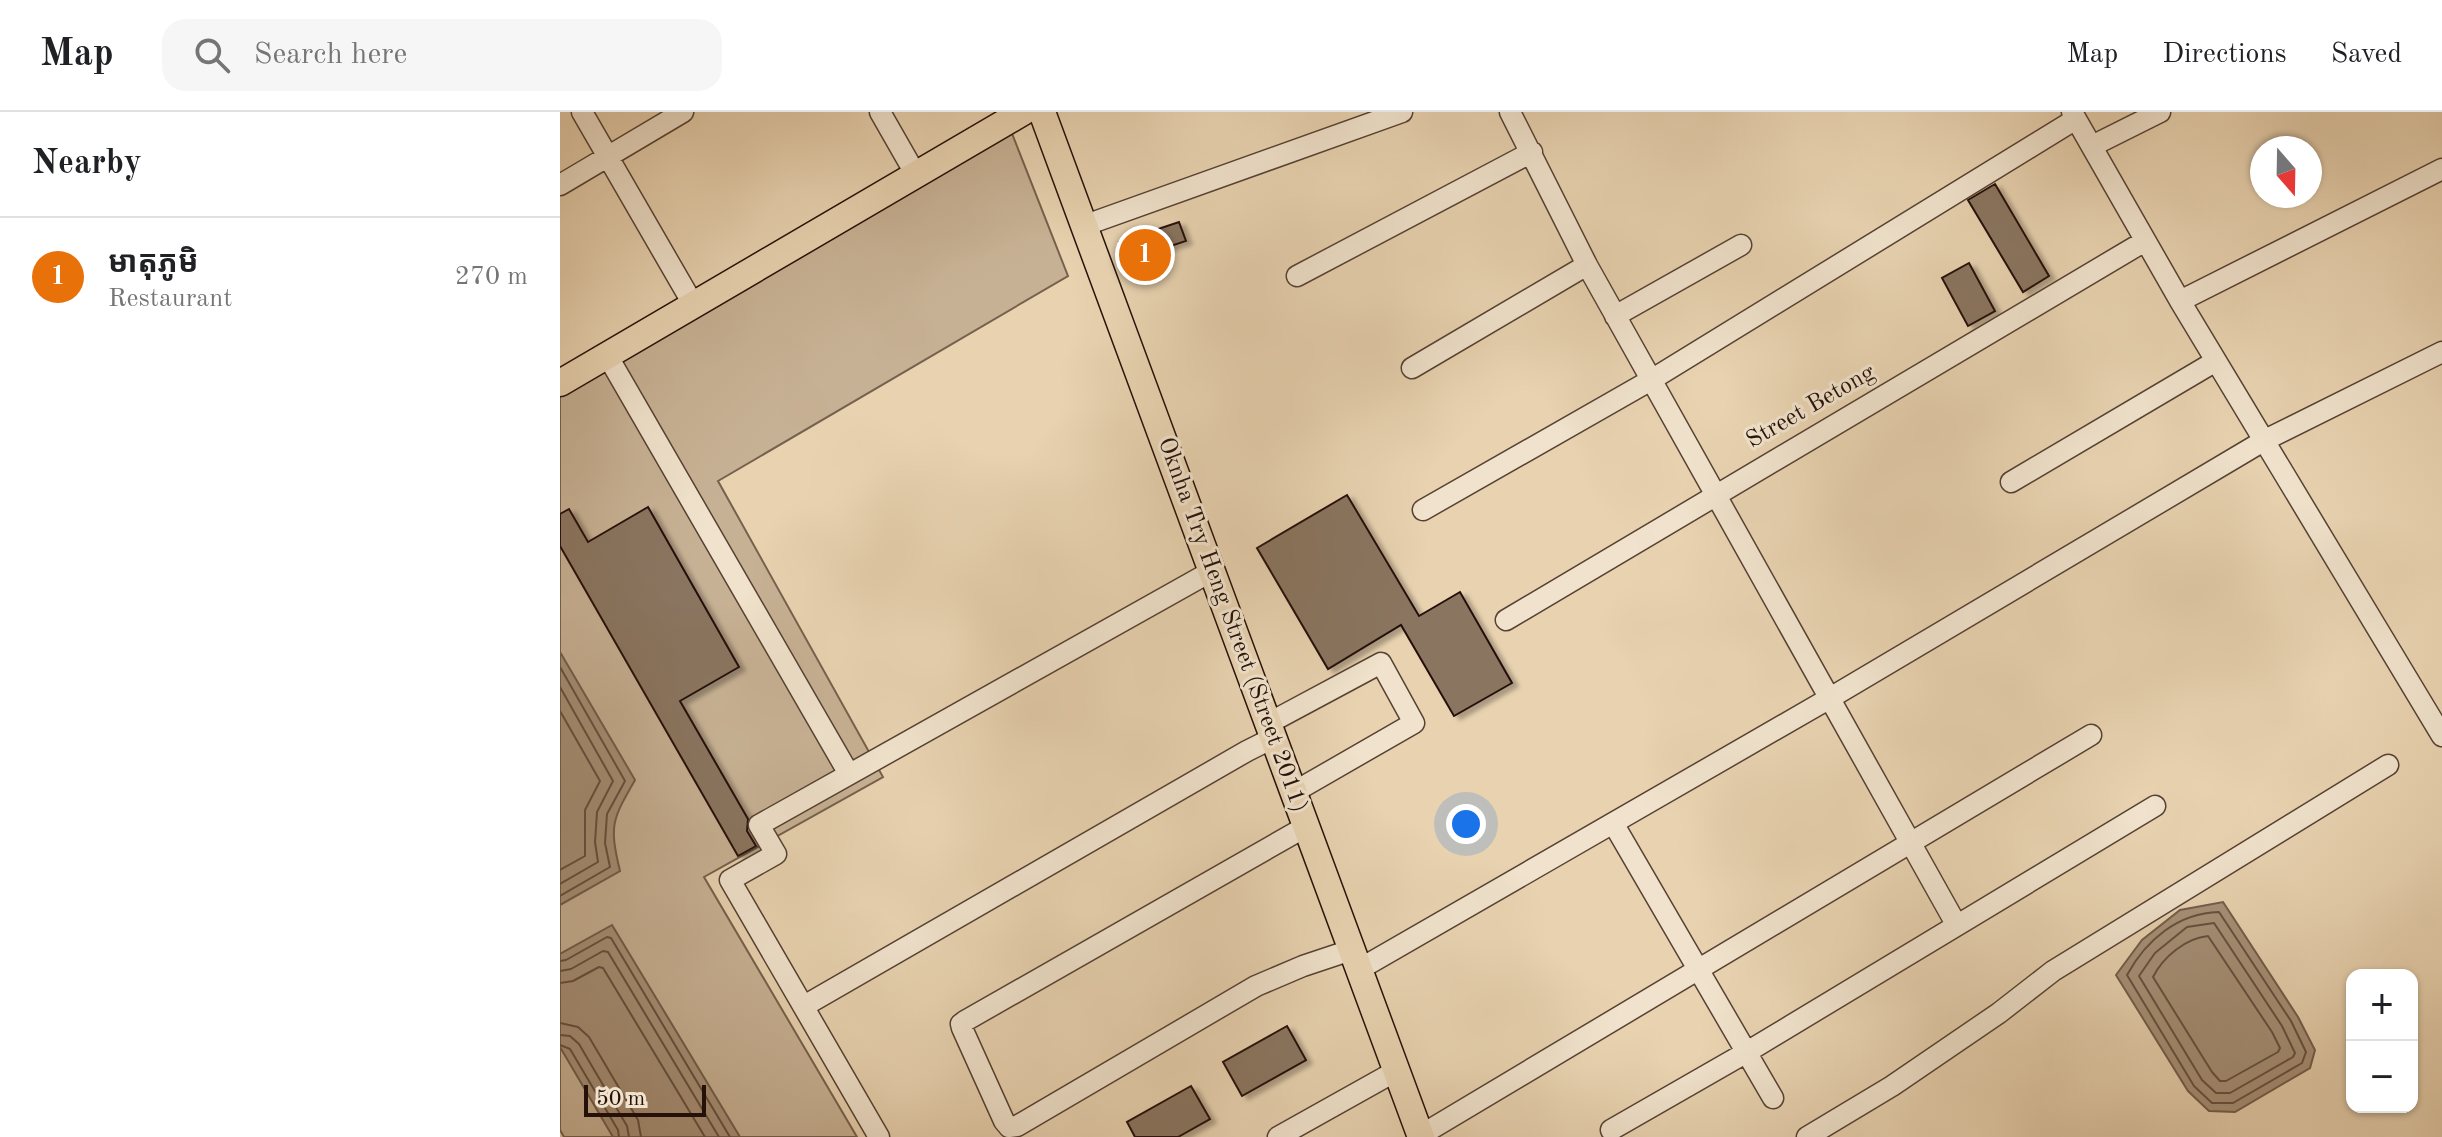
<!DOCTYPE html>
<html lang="en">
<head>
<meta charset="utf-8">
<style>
  :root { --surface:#fff; --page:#f6f6f6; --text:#202124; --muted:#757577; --line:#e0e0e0; --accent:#8f2418 }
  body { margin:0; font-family:"Old Standard TT","Noto Sans Khmer",serif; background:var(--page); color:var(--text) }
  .controls { position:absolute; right:24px; bottom:24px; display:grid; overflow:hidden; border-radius:16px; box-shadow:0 2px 6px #0004 }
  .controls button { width:72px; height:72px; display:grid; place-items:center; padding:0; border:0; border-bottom:2px solid var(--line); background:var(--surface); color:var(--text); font:40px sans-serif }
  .compass { position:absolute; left:1690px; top:24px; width:72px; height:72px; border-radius:50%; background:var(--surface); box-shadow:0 2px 6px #0004; rotate:160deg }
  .scale { position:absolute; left:24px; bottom:20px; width:122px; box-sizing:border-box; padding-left:8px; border:4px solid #251109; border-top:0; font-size:22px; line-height:28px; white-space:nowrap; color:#251109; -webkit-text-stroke:6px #f0e2cc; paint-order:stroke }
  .you { position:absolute; left:906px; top:712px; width:28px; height:28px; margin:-20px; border:6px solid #fff; border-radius:50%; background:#1a73e8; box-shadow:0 0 0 12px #1a73e833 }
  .badge { display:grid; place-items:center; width:52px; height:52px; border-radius:50%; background:var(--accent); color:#fff; font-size:26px; font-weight:700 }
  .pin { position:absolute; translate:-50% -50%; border:4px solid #fff; box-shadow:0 2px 8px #0006 }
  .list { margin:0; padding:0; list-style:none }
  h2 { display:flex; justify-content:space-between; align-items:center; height:104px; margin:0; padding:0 32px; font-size:34px }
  h2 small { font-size:26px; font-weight:400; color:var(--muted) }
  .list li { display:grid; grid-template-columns:52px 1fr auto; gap:24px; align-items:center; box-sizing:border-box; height:120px; padding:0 32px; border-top:2px solid var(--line) }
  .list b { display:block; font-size:30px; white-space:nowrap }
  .list p { margin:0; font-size:26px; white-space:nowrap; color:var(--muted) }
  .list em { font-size:26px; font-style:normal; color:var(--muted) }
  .icon { flex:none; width:44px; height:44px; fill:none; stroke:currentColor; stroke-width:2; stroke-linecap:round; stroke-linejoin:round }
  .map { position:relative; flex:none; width:1882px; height:1025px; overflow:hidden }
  header { display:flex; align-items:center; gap:48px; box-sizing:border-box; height:112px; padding:0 40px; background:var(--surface); border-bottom:2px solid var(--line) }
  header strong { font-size:38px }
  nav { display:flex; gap:44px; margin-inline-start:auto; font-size:28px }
  .search { width:560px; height:72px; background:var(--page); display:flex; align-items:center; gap:20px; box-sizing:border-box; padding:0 28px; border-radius:24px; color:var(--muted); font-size:30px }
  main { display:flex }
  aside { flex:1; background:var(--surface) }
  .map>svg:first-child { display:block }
</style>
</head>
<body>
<header>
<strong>Map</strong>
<div class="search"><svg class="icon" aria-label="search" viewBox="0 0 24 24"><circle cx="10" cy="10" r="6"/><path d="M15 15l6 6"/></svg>Search here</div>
<nav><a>Map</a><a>Directions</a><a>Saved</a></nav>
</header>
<main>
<aside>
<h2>Nearby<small></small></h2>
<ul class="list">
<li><span class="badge" style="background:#e8710a">1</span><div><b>មាតុភូមិ</b><p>Restaurant</p></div><em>270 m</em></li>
</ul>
</aside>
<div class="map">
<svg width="1882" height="1025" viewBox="0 0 1882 1025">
  <defs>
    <filter id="shadow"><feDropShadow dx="6" dy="3.5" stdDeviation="2" flood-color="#0004"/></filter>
  </defs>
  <rect width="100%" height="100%" fill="#e8d2b0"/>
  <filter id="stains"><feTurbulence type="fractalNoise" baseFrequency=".0025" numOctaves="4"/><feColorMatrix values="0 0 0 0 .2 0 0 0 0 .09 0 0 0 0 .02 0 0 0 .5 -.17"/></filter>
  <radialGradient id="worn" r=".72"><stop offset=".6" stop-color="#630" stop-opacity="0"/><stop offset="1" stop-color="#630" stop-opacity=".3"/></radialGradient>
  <path fill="#c7b194" stroke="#76614e" stroke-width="2" d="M 451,19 L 508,164 L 158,369 L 323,665 L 144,765 L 297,1025 L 4,1025 L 0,1018 L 0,282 Z"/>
  <path fill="#a69077" stroke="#725d4b" stroke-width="2" d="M 0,540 L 75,668 C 52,708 49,713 60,759 L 0,793 Z
    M 1663,790 L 1738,905 L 1755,938 L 1750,956 L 1675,1000 L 1649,999 L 1628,979 L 1556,863 L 1582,828 L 1620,798 Z
    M 52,813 L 180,1025 L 53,1025 L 0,935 L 0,842 Z"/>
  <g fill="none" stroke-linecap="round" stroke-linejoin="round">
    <path stroke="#665040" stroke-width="2" d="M 0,555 L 65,669 L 47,702 L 45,731 L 50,755 L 0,784
      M 0,575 L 53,669 L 37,700 L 35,730 L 38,750 L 0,772
      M 0,599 L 40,669 L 25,698 L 25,744 L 0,758
      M 1659,800 L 1731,909 L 1746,940 L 1742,951 L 1673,991 L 1652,991 L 1634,974 L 1567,863 C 1586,828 1618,801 1659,800 Z
      M 1654,811 L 1722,914 L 1735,941 L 1733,945 L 1670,981 L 1656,981 L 1642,968 L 1579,864 L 1595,841 L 1627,815 Z
      M 1648,824 L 1712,920 L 1720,936 L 1718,940 L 1666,969 L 1660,969 L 1652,960 L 1593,865 C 1603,845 1626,826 1648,824 Z
      M 0,849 L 6,848 L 47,825 L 51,826 L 170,1025
      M 0,859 L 11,857 L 43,839 L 48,840 L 159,1025
      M 0,871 L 13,869 L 39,855 L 43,856 L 145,1025
      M 0,911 L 18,915 L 29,925 L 78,1008 L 81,1025
      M 0,923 L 10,924 L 19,932 L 67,1014 L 69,1025
      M 0,933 L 10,937 L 58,1018 L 59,1025"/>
  </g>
  <path fill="#8a7560" stroke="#251109" stroke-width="2" filter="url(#shadow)" d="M 1435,72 L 1489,164 L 1463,180 L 1408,88 Z
    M 619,110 L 626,129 L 566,149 L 559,130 Z
    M 1409,151 L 1435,199 L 1408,214 L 1382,166 Z
    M 787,383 L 859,504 L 900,480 L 952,571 L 894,604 L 841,513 L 768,557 L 697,436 Z
    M 88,395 L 179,555 L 120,589 L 188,707 L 187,719 L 196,734 L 178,744 L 0,434 L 0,402 L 9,397 L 28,430 Z
    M 727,914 L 746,948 L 682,984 L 663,950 Z
    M 631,974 L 650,1007 L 618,1025 L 575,1025 L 567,1010 Z"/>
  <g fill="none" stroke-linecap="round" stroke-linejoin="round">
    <g stroke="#564133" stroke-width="23">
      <path id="minor" d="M 22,0 L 133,192
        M 320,0 L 356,63
        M 950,0 L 1027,153 L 1396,812
        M 1512,0 L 1620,189 L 1882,624
        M 1532,34 L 1600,0
        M 0,73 L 123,0
        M 523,114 L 842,0
        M 737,164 L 972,40
        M 1620,189 L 1882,57
        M 1055,204 L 1181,133
        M 47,243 L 289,662
        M 852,256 L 1027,153
        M 1451,370 L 1656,249
        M 863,398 L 1091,268 L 1516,7
        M 946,508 L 1585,129
        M 709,611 L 821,551 L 854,611 L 734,680
        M 1053,711 L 1213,986
        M 747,714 L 405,909 L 401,912 L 402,916 L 444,1009 L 449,1015 L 457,1014 L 696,874 L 743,854 L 791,838
        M 798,858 L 1270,586 L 1705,328 L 1882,240
        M 244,894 L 687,639 L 715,625
        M 1051,1018 L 1187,940 L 1595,694
        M 861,1023 L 1531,623
        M 319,1025 L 170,768 L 216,742 L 199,713 L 652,459
        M 718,1025 L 836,959
        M 1247,1025 L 1332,974 L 1439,901 L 1493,859 L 1828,653"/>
    </g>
    <g stroke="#251109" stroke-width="29">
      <path id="major" d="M 482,0 L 861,1025
        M 0,271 L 463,0"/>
    </g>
    <use href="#minor" stroke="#f0e2cc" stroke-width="20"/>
    <use href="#major" stroke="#e8d2b0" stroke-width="26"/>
  </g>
  <g text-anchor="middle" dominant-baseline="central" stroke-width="6" stroke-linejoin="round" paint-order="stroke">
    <g font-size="24" fill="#251109" stroke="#f0e2cc">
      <text transform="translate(1251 295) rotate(-30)">Street Betong</text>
      <text transform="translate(672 513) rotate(70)">Oknha Try Heng Street (Street 2011)</text>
    </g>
  </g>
  <rect width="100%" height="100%" filter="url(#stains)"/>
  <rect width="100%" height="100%" fill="url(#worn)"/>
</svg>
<div class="controls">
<button>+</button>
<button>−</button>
</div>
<svg class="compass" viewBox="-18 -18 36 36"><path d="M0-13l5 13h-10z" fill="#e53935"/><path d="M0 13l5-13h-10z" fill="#757577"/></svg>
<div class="scale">50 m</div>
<div class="you"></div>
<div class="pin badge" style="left:585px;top:143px;background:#e8710a">1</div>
</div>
</main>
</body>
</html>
